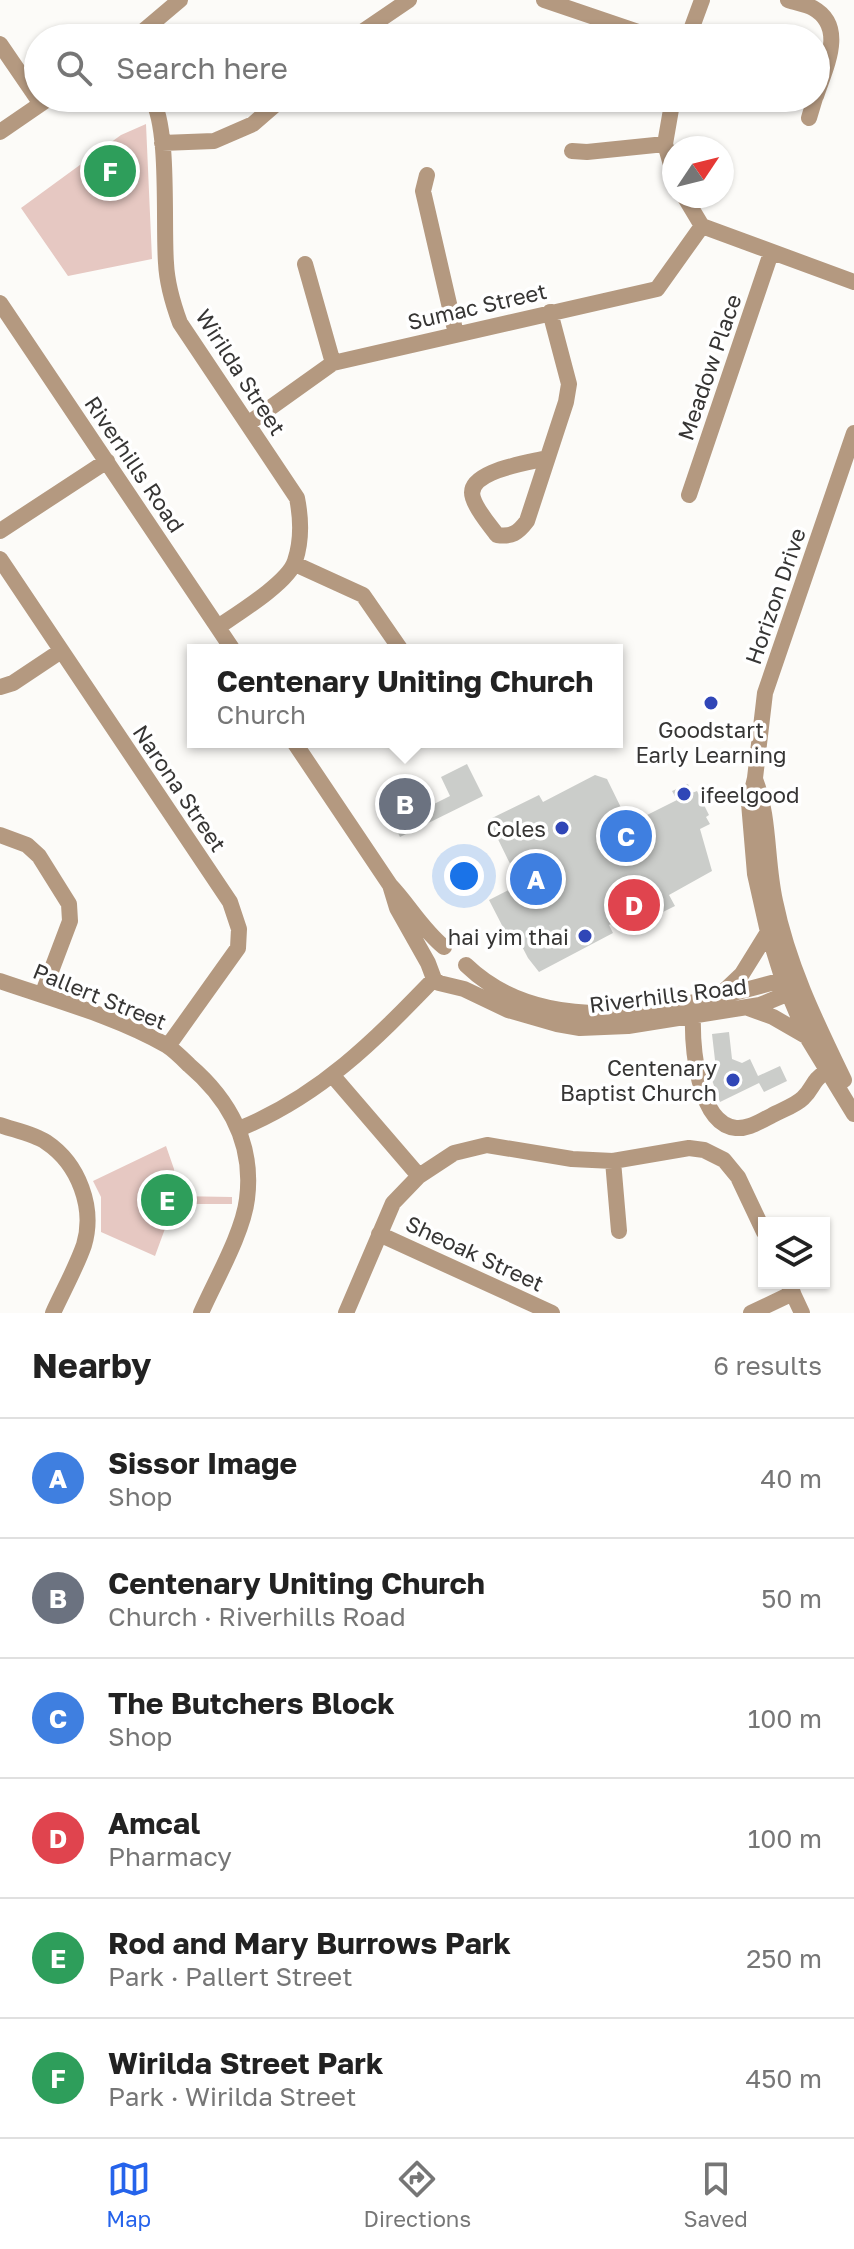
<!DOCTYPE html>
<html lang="en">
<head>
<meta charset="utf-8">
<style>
  :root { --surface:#fff; --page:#f6f6f6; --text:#222; --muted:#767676; --line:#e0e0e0; --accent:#2563eb }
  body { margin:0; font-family:"Golos Text",sans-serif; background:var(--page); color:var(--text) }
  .controls { position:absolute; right:24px; bottom:24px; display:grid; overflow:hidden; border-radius:0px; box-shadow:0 2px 6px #0004 }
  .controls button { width:72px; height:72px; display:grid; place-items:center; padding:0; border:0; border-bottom:2px solid var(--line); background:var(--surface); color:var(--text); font:40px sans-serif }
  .compass { position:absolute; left:662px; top:136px; width:72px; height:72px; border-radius:50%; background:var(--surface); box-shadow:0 2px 6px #0004; rotate:55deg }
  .you { position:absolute; left:464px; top:876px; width:28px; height:28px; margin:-20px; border:6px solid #fff; border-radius:50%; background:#1a73e8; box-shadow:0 0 0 12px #1a73e833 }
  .badge { display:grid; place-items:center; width:52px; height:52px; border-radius:50%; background:var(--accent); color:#fff; font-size:26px; font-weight:700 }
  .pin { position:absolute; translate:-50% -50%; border:4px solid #fff; box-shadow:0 2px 8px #0006 }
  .popup { position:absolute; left:187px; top:644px; width:436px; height:104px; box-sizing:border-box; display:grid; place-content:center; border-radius:0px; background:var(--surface); filter:drop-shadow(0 2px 6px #0005); font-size:26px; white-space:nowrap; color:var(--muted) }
  .popup b { font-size:30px; color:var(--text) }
  .popup::after { content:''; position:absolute; left:50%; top:100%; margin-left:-16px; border:16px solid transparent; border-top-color:var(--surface) }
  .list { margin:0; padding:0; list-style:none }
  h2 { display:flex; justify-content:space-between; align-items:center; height:104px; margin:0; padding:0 32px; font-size:34px }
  h2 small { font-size:26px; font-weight:400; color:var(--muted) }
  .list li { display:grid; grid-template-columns:52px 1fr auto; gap:24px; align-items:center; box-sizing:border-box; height:120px; padding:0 32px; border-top:2px solid var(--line) }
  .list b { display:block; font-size:30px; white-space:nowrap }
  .list p { margin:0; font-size:26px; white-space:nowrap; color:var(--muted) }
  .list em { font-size:26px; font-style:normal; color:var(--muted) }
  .icon { flex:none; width:44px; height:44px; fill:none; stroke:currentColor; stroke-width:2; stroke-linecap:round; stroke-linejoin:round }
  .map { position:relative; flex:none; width:854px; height:1313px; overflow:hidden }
  .search { position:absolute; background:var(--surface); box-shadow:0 2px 6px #0004; left:24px; right:24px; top:24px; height:88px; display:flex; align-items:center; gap:20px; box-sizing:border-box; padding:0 28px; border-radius:44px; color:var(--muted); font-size:30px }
  .sheet { height:824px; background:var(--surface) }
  nav { display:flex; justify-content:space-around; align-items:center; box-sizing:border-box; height:112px; border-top:2px solid var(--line); background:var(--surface); font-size:22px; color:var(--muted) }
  nav a { display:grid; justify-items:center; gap:4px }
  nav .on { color:var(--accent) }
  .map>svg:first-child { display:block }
</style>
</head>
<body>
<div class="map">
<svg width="854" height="1313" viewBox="0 0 854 1313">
  <rect width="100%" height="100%" fill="#fcfbf8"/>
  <path fill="#e6c8c2" d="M 146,124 L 152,259 L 68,276 L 21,208 L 121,135 Z
    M 166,1146 L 174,1169 L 175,1196 L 232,1197 L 232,1204 L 174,1204 L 155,1256 L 101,1232 L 101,1197 L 93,1181 Z"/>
  <path fill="#cbcdca" d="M 467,764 L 483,796 L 400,837 L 382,800 L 416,783 L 428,807 L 450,796 L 441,777 Z
    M 595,775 L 607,779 L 629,824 L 677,800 L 672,791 L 688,784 L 692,793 L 697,791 L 709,815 L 706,817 L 710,824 L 700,829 L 712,871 L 669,895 L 675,906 L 661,913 L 655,901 L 609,925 L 613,933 L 539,972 L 528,958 L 514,931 L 507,935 L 489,900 L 520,884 L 492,827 L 494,826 L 490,819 L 539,795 L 543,802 Z
    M 729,1032 L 732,1059 L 742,1063 L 750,1059 L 758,1076 L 780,1066 L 787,1081 L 764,1092 L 759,1083 L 720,1102 L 709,1072 L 716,1069 L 712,1034 Z"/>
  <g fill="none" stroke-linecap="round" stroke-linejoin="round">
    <path stroke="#b49980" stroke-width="16" d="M 544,0 L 656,38
      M 788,0 C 796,3 806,4 813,8 C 847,27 825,68 816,96
      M 135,38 L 180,0
      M 353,38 L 409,0
      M 688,38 L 702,0
      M 0,44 L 41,104
      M 151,98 C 170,125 163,226 166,263 C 167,285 173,304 180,323 L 297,498 C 301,518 302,540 295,561 C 289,582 237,614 218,627
      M 673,98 L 665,144 L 674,175
      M 809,118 L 815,98
      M 0,132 L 48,99
      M 162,143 L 214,141 L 253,124 L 283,98
      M 572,151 L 587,152 L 665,144
      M 427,175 L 423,191 L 456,334
      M 684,196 L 702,226 L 854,282
      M 305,264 L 333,363
      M 0,303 L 233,650
      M 249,423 L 333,363 L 657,289 L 702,226
      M 854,433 L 765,693 L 755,778 L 749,803 L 755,874 L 768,932 L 783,980 L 807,1037 L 854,1114
      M 547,458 C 528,463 464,471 473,498 C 477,511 489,524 497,535 C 512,537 518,533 527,521 L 566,402 L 569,384 L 550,312
      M 689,495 L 771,253
      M 0,531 L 107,461
      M 0,559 L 230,902 L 239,929 L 238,948 L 168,1046
      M 295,564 L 363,595 L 401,650
      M 0,687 L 13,683 L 61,651
      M 294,742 L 390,885 C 409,905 422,929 444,947
      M 755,779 C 770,818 766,860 775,901 C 788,965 816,1022 844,1080
      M 0,835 L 27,845 L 39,856 L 69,904 L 70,921 L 42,995
      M 390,885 L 397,908 L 428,963 L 434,979 L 439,983 L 464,989 L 508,1010 L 557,1024 L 580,1028 L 628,1026 L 760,1005 L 801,988
      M 466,965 C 552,1048 694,1004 797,976
      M 0,981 C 55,1000 115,1016 166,1045 C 174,1050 182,1058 189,1065 C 230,1100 254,1145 247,1199 C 243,1233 215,1281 201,1313
      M 721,994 L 742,974 L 768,932
      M 748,1008 L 773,1017 L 806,1036
      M 693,1014 C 692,1044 697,1124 736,1128 C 749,1129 760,1121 771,1116 C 781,1110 795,1106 803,1098 C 814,1088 811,1081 827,1071
      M 333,1076 L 419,1176
      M 0,1125 C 14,1130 34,1134 46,1142 C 79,1164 95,1208 84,1245 C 76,1268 63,1291 53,1313
      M 239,1129 C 320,1096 374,1041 434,979
      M 613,1161 L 619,1231
      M 379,1234 L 552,1313
      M 788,1283 L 802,1313
      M 346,1313 L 393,1203 L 419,1176 L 454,1153 L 487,1145 L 572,1159 L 613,1161 L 689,1148 L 704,1150 L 724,1160 L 738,1177 L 764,1232
      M 751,1313 L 793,1293"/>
  </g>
  <g fill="#3046b7" stroke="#fff" stroke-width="3">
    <circle cx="711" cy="703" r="8"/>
    <circle cx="684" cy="794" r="8"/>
    <circle cx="562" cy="828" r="8"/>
    <circle cx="585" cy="936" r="8"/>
    <circle cx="733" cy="1080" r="8"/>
  </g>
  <g text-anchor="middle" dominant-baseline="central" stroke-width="7" stroke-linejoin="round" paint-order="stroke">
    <g font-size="22" fill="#363534" stroke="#fff">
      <text transform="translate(477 306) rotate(-13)">Sumac Street</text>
      <text transform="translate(709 367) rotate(-71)">Meadow Place</text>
      <text transform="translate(241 372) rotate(57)">Wirilda Street</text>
      <text transform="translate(135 464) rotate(56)">Riverhills Road</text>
      <text transform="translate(775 596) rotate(-71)">Horizon Drive</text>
      <text transform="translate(180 788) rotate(56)">Narona Street</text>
      <text transform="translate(668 995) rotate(-7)">Riverhills Road</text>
      <text transform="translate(100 996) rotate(22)">Pallert Street</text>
      <text transform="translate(475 1253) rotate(25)">Sheoak Street</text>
    </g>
    <g font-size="22" fill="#363534" stroke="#fff" text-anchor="end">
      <text x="711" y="729" text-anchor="middle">Goodstart<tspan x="711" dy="25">Early Learning</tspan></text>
      <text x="700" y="794" text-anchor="start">ifeelgood</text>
      <text x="546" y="828">Coles</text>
      <text x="569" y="936">hai yim thai</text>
      <text x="717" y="1067">Centenary<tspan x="717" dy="25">Baptist Church</tspan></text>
    </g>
  </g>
</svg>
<div class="controls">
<button><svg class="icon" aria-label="layers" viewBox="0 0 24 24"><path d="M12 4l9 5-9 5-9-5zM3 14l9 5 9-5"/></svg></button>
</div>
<svg class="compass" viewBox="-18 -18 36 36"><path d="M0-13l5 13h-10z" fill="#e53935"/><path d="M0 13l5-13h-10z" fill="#767676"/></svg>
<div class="you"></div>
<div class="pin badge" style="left:536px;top:879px;background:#3f7fe0">A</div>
<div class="pin badge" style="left:405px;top:804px;background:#6b7280">B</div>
<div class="popup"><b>Centenary Uniting Church</b>Church</div>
<div class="pin badge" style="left:626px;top:836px;background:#3f7fe0">C</div>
<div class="pin badge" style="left:634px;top:905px;background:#e0444e">D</div>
<div class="pin badge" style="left:167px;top:1200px;background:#2e9e5b">E</div>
<div class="pin badge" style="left:110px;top:171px;background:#2e9e5b">F</div>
<div class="search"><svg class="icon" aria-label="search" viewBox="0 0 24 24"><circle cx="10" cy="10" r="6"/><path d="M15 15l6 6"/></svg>Search here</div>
</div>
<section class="sheet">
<h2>Nearby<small>6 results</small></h2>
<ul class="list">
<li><span class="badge" style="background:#3f7fe0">A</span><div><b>Sissor Image</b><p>Shop</p></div><em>40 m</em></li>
<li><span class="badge" style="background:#6b7280">B</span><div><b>Centenary Uniting Church</b><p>Church · Riverhills Road</p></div><em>50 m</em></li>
<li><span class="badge" style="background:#3f7fe0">C</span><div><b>The Butchers Block</b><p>Shop</p></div><em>100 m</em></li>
<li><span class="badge" style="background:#e0444e">D</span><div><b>Amcal</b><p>Pharmacy</p></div><em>100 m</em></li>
<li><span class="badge" style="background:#2e9e5b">E</span><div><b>Rod and Mary Burrows Park</b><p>Park · Pallert Street</p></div><em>250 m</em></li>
<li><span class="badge" style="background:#2e9e5b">F</span><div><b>Wirilda Street Park</b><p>Park · Wirilda Street</p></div><em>450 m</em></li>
</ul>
</section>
<nav>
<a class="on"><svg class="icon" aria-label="map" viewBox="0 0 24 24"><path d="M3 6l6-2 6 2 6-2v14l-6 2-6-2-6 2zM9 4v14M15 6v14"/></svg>Map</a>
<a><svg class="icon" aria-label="directions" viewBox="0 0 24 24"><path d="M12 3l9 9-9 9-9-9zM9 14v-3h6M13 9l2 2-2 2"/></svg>Directions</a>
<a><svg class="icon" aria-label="saved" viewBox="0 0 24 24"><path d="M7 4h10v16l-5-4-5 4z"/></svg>Saved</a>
</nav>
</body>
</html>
